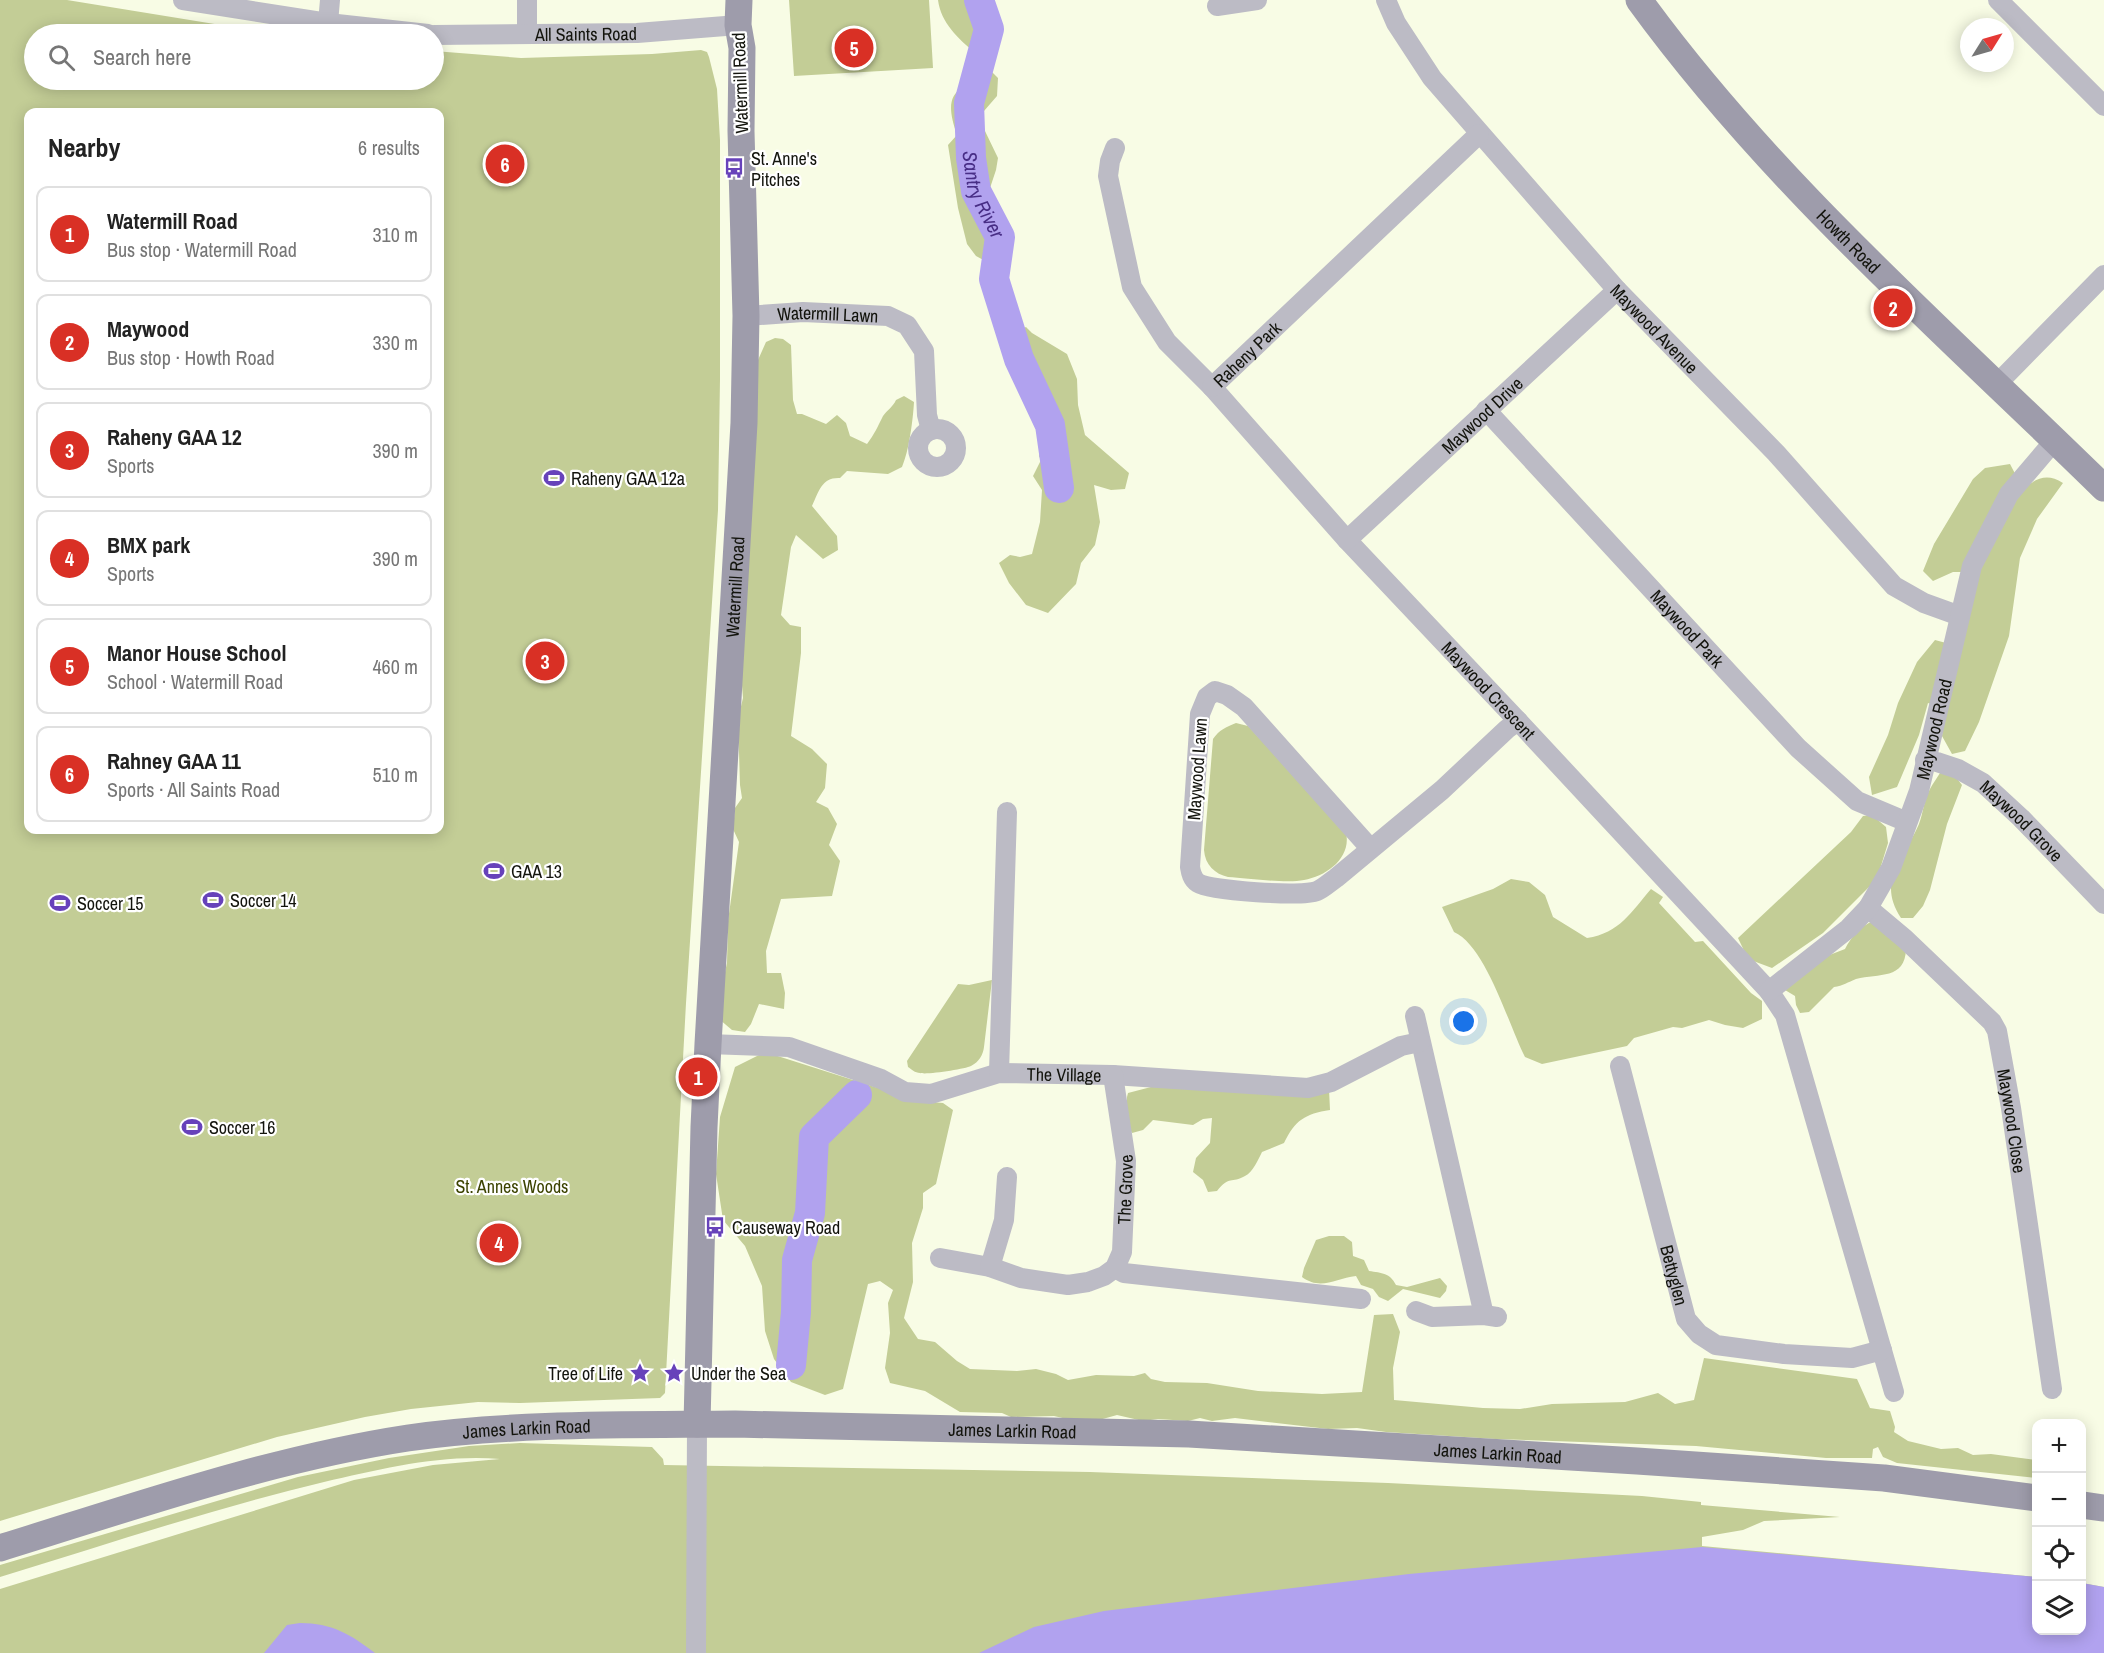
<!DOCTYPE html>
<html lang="en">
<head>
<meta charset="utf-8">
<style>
  :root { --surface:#fff; --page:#f2f2f2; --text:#222; --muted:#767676; --line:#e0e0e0; --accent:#d93025 }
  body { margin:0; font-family:"Archivo Narrow",sans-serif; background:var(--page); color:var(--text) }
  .controls { position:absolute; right:18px; bottom:18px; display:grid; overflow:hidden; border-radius:12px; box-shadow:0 3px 15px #0003 }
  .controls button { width:54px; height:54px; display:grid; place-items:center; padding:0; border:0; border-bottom:2px solid var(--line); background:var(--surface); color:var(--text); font:30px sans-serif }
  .compass { position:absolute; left:1960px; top:18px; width:54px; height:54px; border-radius:50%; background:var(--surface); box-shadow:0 3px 15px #0003; rotate:53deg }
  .you { position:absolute; left:1464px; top:1022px; width:21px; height:21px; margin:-15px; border:4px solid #fff; border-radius:50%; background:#1a73e8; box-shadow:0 0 0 9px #1a73e833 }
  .badge { display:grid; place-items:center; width:39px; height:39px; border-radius:50%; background:var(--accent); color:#fff; font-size:20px; font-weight:700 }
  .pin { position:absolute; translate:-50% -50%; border:3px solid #fff; box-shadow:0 2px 6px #0006 }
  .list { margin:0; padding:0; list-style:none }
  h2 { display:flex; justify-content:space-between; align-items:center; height:78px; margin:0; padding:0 24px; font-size:26px }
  h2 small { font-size:20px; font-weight:400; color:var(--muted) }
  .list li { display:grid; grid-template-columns:39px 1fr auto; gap:18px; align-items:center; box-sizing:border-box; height:96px; margin:0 12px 12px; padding:0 12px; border:2px solid var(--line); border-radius:12px }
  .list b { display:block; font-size:22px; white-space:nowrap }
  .list p { margin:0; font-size:20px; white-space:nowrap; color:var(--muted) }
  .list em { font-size:20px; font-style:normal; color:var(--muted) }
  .icon { flex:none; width:33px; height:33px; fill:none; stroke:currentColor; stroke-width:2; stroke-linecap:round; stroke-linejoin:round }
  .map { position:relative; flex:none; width:2104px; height:1653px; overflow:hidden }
  .search { position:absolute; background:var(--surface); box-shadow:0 3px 15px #0003; left:24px; top:24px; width:420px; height:66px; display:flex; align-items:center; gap:15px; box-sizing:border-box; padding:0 21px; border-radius:33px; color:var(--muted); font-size:22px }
  .panel { position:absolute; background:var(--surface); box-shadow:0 3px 15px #0003; left:24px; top:108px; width:420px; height:726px; border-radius:12px }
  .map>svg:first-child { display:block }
</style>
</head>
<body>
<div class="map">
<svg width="2104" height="1653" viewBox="0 0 2104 1653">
  <rect width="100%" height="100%" fill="#f8fce5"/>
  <path fill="#c3cd96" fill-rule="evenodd" d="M 0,0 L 67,0 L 276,34 L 34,34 L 34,80 L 434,80 L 434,51 L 521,58 L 652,54 L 701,50 L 707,52 L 709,57 L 717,89 L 720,140 L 720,379 L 718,510 L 686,1003 L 665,1393 L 660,1398 L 520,1403 L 478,1402 L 411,1409 L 365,1417 L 277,1437 L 0,1521 ZM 28,112 L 440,112 L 440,830 L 28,830 Z
    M 789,0 L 929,0 L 933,68 L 794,76 Z
    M 938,0 L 988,0 L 994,14 L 991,25 L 991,46 L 975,53 C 958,38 941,23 938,0 Z
    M 992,72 L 998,78 L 997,96 L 984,111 L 984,129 L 998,158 L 996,170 L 988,194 C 1002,219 1007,229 1006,258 L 989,263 L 976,256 L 967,244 L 958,208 L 948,145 L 957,135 C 942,92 956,89 992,72 Z
    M 1026,327 L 1032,333 L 1067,354 L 1077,379 L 1078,405 L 1085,435 L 1129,473 L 1125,489 L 1111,490 L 1094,485 L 1100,522 L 1095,545 L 1081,563 L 1076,584 L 1048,613 L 1026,605 L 1009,583 L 999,563 L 1010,555 L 1020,557 L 1032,554 L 1040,522 L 1042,490 L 1033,476 L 1041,460 L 1039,456 L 1042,447 L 1044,432 L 1041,422 L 1031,396 L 1022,384 L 1016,360 L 1008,350 L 1007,335 Z
    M 775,338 L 783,339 L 791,345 L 793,400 L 797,414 L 802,414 L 826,424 L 837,415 L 846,423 L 850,436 L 867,444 C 874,435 878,426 883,416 C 887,410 893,407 896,400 L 904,396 L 914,402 C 913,420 909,451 902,467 L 888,474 L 847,471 L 840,478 C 822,477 819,491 812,506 L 837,536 L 838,550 L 823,559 L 796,535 L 791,547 L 781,615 L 790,625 L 801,627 L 801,653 L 791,736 L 812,749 L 827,764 L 825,788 L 816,802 L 828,808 L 837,824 L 829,845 L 840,861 L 832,896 L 781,899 L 766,951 L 767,973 L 781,973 L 785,993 L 784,1009 L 759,1004 L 751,1024 L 745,1032 L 732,1030 L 719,1019 L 721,990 L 727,963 L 728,921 L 739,842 L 733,829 L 735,808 L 742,798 L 740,785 L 738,719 L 743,698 L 741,673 L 758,360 L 766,342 Z
    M 2010,464 L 2023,489 C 2037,478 2047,473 2063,483 L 2037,519 L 2020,558 L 2009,636 L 1979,722 L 1965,751 L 1952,754 L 1942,736 L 1945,709 L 1928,703 L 1919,735 L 1897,787 L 1872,795 L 1869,777 L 1888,735 L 1898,703 L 1917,662 L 1935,640 L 1961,647 L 1962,572 L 1953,572 L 1933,581 L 1923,571 L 1934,544 L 1973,479 L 1985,468 Z
    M 1236,723 L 1248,726 L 1345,829 C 1354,856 1328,876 1304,880 C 1287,884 1248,878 1228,877 C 1215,874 1205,865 1204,850 L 1213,739 C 1219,730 1226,727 1236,723 Z
    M 1951,771 L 1962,785 L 1947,824 L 1930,890 L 1923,906 L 1913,918 L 1901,918 C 1876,880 1904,859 1919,824 C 1923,813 1924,800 1930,789 C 1933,783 1937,778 1940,773 Z
    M 1872,815 L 1886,827 L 1888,843 L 1877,879 L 1823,933 L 1772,968 L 1748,959 L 1738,938 L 1851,832 L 1863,816 Z
    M 1511,879 L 1529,882 L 1545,895 L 1553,917 L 1587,938 C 1620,933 1631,912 1651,889 L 1663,897 L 1659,903 L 1695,942 L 1703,941 L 1751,993 L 1762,1001 L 1762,1019 L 1743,1028 L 1725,1025 L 1709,1020 L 1682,1028 L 1673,1027 L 1634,1038 L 1627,1046 L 1542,1064 L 1525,1057 C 1509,1026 1486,946 1454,932 L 1442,907 L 1493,889 Z
    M 1874,921 L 1906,949 C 1905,980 1879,973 1856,979 C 1848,982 1843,986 1834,987 L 1809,1012 L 1800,1013 L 1796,1005 L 1795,996 L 1785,990 L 1814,961 L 1845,949 C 1851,937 1861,925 1874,921 Z
    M 992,980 L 984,1047 C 983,1055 979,1062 971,1066 C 965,1069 927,1075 920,1073 C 915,1073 911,1069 908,1067 L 907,1061 L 958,984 L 969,985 Z
    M 765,1052 L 919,1101 L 943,1103 L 953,1110 L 936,1184 L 923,1193 L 923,1208 L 912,1243 L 913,1282 L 904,1318 L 918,1339 L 935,1342 L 957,1361 L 970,1369 L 1017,1371 L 1036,1369 L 1056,1374 L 1068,1380 L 1096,1375 L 1134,1376 L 1145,1373 L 1151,1379 L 1165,1382 L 1207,1383 L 1258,1391 L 1322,1394 L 1362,1392 L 1374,1315 L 1393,1314 L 1400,1332 L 1393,1368 L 1394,1400 L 1483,1408 L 1520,1409 L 1552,1404 L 1625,1402 L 1658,1393 L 1675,1404 L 1694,1400 L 1704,1358 L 1857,1379 L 1870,1408 L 1890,1411 L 1895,1427 L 1894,1432 L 1908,1441 L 1941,1449 L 1958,1448 L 1973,1455 L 1991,1454 L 2036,1460 L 2036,1478 L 1897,1463 L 1883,1457 L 1878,1447 L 1873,1449 L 1872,1458 L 1826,1458 L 1696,1446 L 1496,1439 L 1386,1432 L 1357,1428 L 1328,1429 L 1235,1418 L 1212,1421 L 1200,1418 L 1188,1421 L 1158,1419 L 1143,1421 L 1117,1415 L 1099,1420 L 1067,1419 L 1054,1416 L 1011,1417 L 1002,1413 L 960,1412 L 925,1391 L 890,1383 L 885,1368 L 890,1333 L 888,1303 L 893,1290 L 880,1281 L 868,1284 L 843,1389 L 825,1395 L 791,1382 L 774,1359 L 765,1331 L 762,1286 L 745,1246 L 723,1220 L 716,1174 L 720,1117 L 735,1067 Z
    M 1151,1087 L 1329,1089 L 1330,1110 C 1305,1114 1295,1120 1284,1143 L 1262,1152 C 1258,1160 1253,1172 1245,1176 C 1231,1184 1230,1175 1217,1191 L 1208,1192 L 1203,1180 L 1193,1172 L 1196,1158 L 1210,1143 L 1212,1118 L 1203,1119 L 1193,1125 L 1153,1120 L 1143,1130 L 1132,1133 L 1127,1124 L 1127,1097 L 1128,1093 Z
    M 1329,1236 L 1344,1236 L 1352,1242 L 1353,1256 L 1364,1260 L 1369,1271 C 1382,1273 1390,1273 1396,1285 L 1407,1287 L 1440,1278 L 1447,1286 L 1446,1291 L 1440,1298 L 1403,1289 L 1388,1301 L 1379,1297 L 1373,1289 L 1361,1285 L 1356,1276 C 1336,1278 1321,1291 1302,1277 L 1304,1268 L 1316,1240 Z
    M 520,1443 L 652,1447 L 663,1459 L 664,1465 L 1090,1472 L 1388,1483 L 1642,1496 L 1701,1502 L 1701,1505 L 1840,1517 L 1764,1521 L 1743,1530 L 1702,1537 L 1702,1546 L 2036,1577 L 2036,1630 L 2082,1630 L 2082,1583 L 2104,1587 L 2104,1653 L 0,1653 L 0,1589 L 354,1480 L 433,1465 L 500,1459 C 441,1454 381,1469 324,1482 C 215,1508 108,1544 0,1577 L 0,1565 L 298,1477 L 389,1458 L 469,1446 Z"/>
  <path fill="#b1a2ef" d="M 1702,1547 L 2036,1577 L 2036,1630 L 2082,1630 L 2082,1583 L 2104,1587 L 2104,1653 L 979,1653 L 1034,1627 L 1104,1611 L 1409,1574 Z
    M 300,1623 C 332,1623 350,1634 375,1653 L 264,1653 L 287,1625 Z"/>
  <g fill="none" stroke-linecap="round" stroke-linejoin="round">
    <g stroke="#b1a2ef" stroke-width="30">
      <path id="s1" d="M 979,0 L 989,29 L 969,103 L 971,158 L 976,191 L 1000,237 L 994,279 L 1019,359 L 1050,425 L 1059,488"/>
      <path d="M 791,1365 L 796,1312 L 797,1260 L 810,1213 L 814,1137 L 857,1095"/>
    </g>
    <g stroke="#bcbbc5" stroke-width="20">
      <path d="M 183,0 L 328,23 L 428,34"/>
      <path d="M 527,0 L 527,34"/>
      <path id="s2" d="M 1386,0 L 1396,23 L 1432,78 L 1617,290 L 1776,453 L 1894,586 L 1924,603 L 1960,616"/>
      <path d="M 1998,0 L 2104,106"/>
      <path d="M 1217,6 L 1257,0"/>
      <path d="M 328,23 L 330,0"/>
      <path id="s3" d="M 434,35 L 637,33 L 738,25"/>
      <path id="s4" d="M 1115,148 L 1110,161 L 1108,176 L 1132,287 L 1167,342 L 1212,387 L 1347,540 L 1518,721 L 1769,991 L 1785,1015 L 1894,1392"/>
      <path id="s5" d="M 746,316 L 803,312 L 888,316 L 907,325 L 924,351 L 927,415 L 931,430"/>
      <path d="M 1996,385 L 2104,275"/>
      <path id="s6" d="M 1212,387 L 1479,134"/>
      <path id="s7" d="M 1486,410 L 1798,748 L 1857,801 L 1907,822"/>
      <circle cx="937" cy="448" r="19"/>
      <path id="s8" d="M 1347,540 L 1617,290"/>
      <path id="s9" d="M 1925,760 L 1937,762 L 1958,769 L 1983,783 L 2021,818 L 2104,904"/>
      <path d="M 1370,848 L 1244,707 L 1227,695 L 1215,691 L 1207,697 L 1200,714 L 1190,867 C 1191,873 1192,879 1198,883 C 1210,891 1303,897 1317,891 C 1324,888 1330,882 1336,878 L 1442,790 L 1507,729 L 1518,721"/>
      <path id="s10" d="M 1868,908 L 1905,939 L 1992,1022 L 1997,1031 L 2011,1108 L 2052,1389"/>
      <path id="s11" d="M 1769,991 L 1849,928 L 1868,908 L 1891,868 L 1919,791 L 1972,566 L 2009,494 L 2055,440"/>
      <path d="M 1415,1016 L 1484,1315"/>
      <path id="s12" d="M 708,1044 L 789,1047 L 881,1079 L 905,1092 L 931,1094 L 999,1073 L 1113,1075 L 1308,1088 L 1331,1082 L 1401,1046 L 1420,1042"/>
      <path id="s13" d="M 1620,1066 L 1686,1319 L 1699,1334 L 1716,1345 L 1784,1354 L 1852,1358 L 1882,1350"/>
      <path d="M 999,1073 L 1007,812"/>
      <path id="s14" d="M 940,1258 L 990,1267 L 1021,1278 L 1068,1285 L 1088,1282 L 1104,1276 L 1115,1268 L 1122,1252 L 1126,1161 L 1113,1075"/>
      <path d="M 990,1267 L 1004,1220 L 1007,1177"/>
      <path d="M 1115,1268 L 1124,1273 L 1361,1299"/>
      <path d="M 1416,1311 L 1432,1317 L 1484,1315 L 1497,1317"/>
      <path d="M 696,1653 L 697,1424"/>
    </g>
    <g stroke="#9e9cab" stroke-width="27">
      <path id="s15" d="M 1639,0 C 1772,183 1943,330 2104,488"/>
      <path id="s16" d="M 697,1424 L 704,1127 L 708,1044 L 744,423 L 746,316 L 741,131 L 742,48 L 738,25 L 739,0"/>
      <path d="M 2082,1505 L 2104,1508"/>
      <path id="s17" d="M 0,1548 C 133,1507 270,1459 408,1438 C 513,1423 628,1425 735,1424 L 1189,1434 L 1637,1461 L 1884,1478 L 2036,1498"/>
    </g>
  </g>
  <defs>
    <g id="bus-bare" transform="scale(1.62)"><path d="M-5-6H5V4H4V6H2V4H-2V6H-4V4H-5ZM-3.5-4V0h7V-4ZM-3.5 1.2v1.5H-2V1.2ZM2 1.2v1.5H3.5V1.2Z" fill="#6742ba" stroke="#fff" stroke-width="2.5" paint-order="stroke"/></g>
    <g id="stadium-bare" transform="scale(1.62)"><path d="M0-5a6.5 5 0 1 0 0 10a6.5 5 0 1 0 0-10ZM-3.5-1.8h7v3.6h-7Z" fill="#6742ba" stroke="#fff" stroke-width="2.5" paint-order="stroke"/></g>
    <g id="sight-bare" transform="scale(1.62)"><path d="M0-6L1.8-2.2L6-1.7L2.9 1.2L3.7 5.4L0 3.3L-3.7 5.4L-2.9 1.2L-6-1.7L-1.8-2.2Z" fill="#6742ba" stroke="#fff" stroke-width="2.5" paint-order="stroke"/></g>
  </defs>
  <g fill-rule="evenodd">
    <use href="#bus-bare" x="734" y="168"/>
    <use href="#stadium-bare" x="554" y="478"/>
    <use href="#stadium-bare" x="494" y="871"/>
    <use href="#stadium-bare" x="213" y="900"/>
    <use href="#stadium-bare" x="60" y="903"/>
    <use href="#stadium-bare" x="192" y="1127"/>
    <use href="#bus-bare" x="715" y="1227"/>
    <use href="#sight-bare" x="640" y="1373"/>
    <use href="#sight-bare" x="674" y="1373"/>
  </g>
  <g text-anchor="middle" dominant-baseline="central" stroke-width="4.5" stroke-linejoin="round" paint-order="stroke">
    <g font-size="18" fill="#13140d" stroke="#fff">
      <text stroke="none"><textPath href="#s3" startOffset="152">All Saints Road</textPath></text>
      <text transform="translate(740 83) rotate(-92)">Watermill Road</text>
      <text stroke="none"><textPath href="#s15" startOffset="320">Howth Road</textPath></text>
      <text stroke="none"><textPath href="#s5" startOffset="82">Watermill Lawn</textPath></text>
      <text stroke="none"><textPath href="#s2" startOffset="426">Maywood Avenue</textPath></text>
      <text stroke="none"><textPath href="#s6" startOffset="48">Raheny Park</textPath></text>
      <text stroke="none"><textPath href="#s8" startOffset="184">Maywood Drive</textPath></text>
      <text stroke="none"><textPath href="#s16" startOffset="838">Watermill Road</textPath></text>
      <text stroke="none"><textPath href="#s7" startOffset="297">Maywood Park</textPath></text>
      <text stroke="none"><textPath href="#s4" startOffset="682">Maywood Crescent</textPath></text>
      <text stroke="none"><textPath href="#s11" startOffset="321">Maywood Road</textPath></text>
      <text transform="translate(1197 769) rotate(-86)">Maywood Lawn</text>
      <text stroke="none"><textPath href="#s9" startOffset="117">Maywood Grove</textPath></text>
      <text stroke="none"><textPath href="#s12" startOffset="368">The Village</textPath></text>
      <text stroke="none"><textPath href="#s10" startOffset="270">Maywood Close</textPath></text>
      <text stroke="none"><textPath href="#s14" startOffset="262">The Grove</textPath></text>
      <text stroke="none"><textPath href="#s13" startOffset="216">Bettyglen</textPath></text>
      <text stroke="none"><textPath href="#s17" startOffset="542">James Larkin Road</textPath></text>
      <text stroke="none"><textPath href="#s17" startOffset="1028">James Larkin Road</textPath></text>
      <text stroke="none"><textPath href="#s17" startOffset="1514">James Larkin Road</textPath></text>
    </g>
    <g font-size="18" fill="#13140d" stroke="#fff" text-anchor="start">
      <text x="751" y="158">St. Anne's<tspan x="751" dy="21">Pitches</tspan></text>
      <text x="571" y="478">Raheny GAA 12a</text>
      <text x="511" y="871">GAA 13</text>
      <text x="230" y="900">Soccer 14</text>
      <text x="77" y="903">Soccer 15</text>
      <text x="209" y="1127">Soccer 16</text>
      <text x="732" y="1227">Causeway Road</text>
      <text x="623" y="1373" text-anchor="end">Tree of Life</text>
      <text x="691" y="1373">Under the Sea</text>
    </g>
    <g font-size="18" fill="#3c4300" stroke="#fff">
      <text x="512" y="1186">St. Annes Woods</text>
    </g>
    <g font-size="20" font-style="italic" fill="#482e86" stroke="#fff">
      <text stroke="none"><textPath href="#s1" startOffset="201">Santry River</textPath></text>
    </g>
  </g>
</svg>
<div class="controls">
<button>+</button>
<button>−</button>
<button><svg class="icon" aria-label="locate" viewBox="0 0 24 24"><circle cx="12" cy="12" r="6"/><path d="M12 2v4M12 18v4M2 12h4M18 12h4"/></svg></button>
<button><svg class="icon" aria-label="layers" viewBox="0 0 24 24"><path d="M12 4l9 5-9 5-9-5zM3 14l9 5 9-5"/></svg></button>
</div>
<svg class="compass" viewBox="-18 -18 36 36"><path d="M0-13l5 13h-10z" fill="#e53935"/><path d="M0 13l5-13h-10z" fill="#767676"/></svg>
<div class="you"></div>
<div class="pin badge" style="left:698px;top:1077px">1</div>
<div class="pin badge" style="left:1893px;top:308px">2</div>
<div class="pin badge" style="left:545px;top:661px">3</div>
<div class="pin badge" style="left:499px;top:1243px">4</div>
<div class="pin badge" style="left:854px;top:48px">5</div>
<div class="pin badge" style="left:505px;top:164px">6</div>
<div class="search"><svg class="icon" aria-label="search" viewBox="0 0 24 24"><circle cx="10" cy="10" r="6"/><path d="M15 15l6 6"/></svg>Search here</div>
<section class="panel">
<h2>Nearby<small>6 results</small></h2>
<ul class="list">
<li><span class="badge">1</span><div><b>Watermill Road</b><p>Bus stop · Watermill Road</p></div><em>310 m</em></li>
<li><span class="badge">2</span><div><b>Maywood</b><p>Bus stop · Howth Road</p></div><em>330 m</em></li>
<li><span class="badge">3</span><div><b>Raheny GAA 12</b><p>Sports</p></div><em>390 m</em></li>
<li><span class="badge">4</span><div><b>BMX park</b><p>Sports</p></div><em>390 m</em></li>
<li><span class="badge">5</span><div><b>Manor House School</b><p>School · Watermill Road</p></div><em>460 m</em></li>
<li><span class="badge">6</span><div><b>Rahney GAA 11</b><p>Sports · All Saints Road</p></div><em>510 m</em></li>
</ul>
</section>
</div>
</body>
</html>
